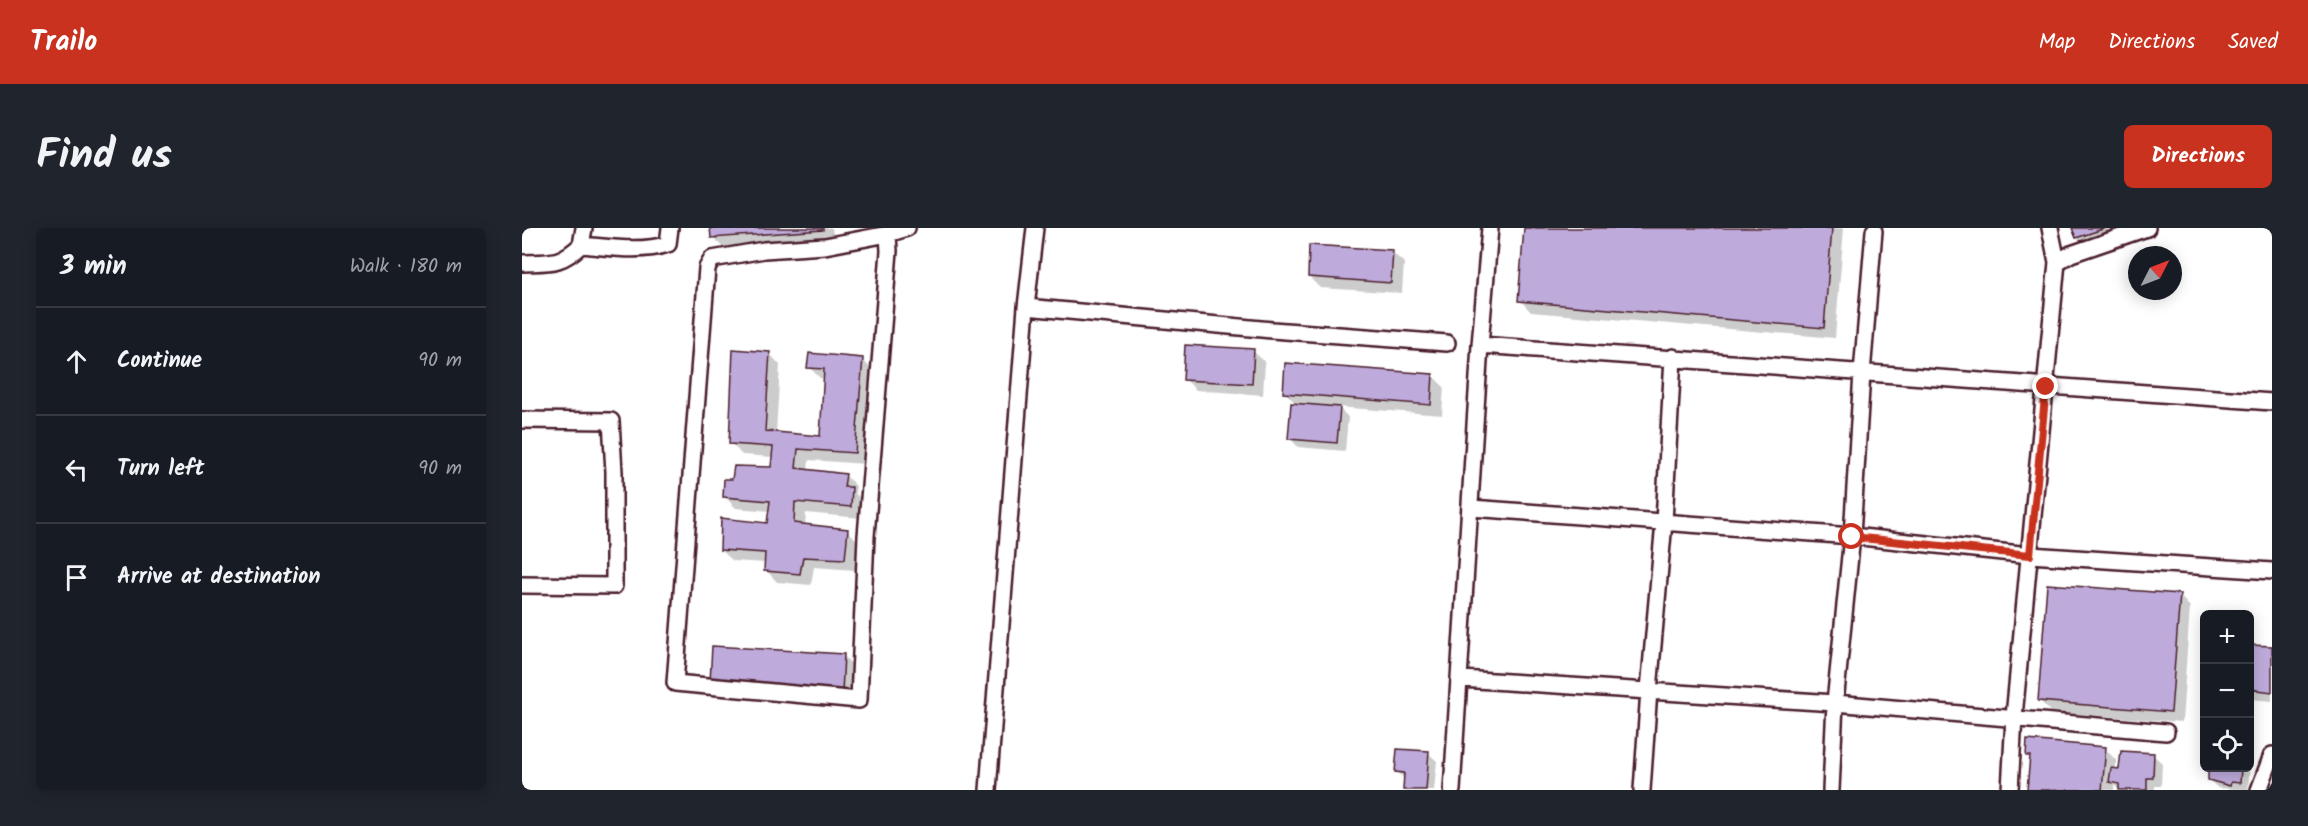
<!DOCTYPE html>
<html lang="en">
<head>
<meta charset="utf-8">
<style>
  :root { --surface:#171b24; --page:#20242c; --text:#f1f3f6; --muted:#9ea1a6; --line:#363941; --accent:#c8321e }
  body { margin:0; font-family:Kalam,sans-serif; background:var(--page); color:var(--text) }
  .controls { position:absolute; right:18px; bottom:18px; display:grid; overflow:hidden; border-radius:9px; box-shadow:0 3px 15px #0003 }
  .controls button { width:54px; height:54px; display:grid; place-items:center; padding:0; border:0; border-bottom:2px solid var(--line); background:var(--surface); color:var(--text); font:30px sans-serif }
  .compass { position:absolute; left:1606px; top:18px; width:54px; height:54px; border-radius:50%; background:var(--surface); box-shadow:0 3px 15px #0003; rotate:48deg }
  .stop { position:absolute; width:18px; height:18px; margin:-14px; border:4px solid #c8321e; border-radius:50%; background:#fff }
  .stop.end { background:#c8321e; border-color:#fff; box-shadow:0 2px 6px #0008 }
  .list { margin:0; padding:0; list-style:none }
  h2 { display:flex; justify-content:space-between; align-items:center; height:78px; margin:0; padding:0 24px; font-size:26px }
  h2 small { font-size:20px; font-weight:400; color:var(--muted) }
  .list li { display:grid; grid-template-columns:39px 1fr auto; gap:18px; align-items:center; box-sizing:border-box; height:108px; padding:0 24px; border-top:2px solid var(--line) }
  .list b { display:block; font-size:22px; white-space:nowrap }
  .list em { font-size:20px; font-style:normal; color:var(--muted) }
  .icon { flex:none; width:33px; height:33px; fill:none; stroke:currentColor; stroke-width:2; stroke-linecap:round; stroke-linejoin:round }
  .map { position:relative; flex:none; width:1750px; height:562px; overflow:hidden; border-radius:9px }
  header { display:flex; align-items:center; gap:36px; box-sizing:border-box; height:84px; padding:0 30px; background:var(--accent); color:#fff }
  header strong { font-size:28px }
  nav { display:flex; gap:33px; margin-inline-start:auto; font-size:21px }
  .intro { display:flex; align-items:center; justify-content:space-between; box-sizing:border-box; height:144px; padding:0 36px }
  h1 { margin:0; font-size:42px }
  .button { padding:15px 27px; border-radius:9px; background:var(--accent); color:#fff; font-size:21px; font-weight:700 }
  main { display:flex; gap:36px; padding:0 36px }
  aside { flex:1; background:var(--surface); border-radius:9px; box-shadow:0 3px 15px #0003 }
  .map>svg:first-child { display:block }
</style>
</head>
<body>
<header>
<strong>Trailo</strong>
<nav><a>Map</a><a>Directions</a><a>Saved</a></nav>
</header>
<div class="intro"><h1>Find us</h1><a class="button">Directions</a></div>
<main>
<aside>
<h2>3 min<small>Walk · 180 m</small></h2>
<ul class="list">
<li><svg class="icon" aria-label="ahead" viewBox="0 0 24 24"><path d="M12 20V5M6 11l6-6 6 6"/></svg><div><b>Continue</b></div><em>90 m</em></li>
<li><svg class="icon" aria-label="left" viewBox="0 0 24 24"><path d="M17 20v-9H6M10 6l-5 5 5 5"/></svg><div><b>Turn left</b></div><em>90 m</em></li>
<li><svg class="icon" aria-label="arrive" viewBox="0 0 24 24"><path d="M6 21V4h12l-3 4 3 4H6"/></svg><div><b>Arrive at destination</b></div></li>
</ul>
</aside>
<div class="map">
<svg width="1750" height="562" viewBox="0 0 1750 562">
  <rect width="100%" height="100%" fill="#fff"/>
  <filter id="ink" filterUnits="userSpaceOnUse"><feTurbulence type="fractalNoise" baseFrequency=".0167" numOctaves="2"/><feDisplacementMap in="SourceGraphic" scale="12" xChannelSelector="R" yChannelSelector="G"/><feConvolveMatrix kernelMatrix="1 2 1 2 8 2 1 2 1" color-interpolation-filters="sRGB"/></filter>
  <g filter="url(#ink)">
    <path fill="#0003" d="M 190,0 L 310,0 L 312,12 L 202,21 L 191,9 Z
      M 1004,0 L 1322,0 L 1313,110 L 1009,84 L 998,72 Z
      M 1552,0 L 1627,0 L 1566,21 L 1555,10 Z
      M 870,24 L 882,35 L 880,65 L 798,60 L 787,49 Z
      M 731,123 L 743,134 L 741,167 L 674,162 L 663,151 Z
      M 247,125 L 258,137 L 254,205 L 299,210 L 303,151 L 298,150 L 287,139 L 340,131 L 351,143 L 344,236 L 287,232 L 286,243 L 323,247 L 334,258 L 333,265 L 340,272 L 339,290 L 284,285 L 283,298 L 326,303 L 337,314 L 333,342 L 292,339 L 289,357 L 255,354 L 244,342 L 244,335 L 211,333 L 199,322 L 247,296 L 248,283 L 214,280 L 203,269 L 211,253 L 251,241 L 252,229 L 220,227 L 209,215 Z
      M 911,148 L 922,159 L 920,187 L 816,179 L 826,189 L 823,223 L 776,219 L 768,210 L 775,177 L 763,164 Z
      M 1657,367 L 1668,379 L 1660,494 L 1529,484 L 1518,473 Z
      M 1728,419 L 1750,420 L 1750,473 L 1728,471 Z
      M 321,427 L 332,439 L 331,475 L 201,465 Z
      M 1728,507 L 1730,509 L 1726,562 L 1696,560 L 1687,552 L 1688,540 L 1728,540 Z
      M 1583,521 L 1594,532 L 1594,542 L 1599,543 L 1631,527 L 1640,535 L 1639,558 L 1633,558 L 1633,562 L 1597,562 L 1592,557 L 1592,562 L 1507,562 L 1510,531 L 1505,527 Z
      M 906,525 L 915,533 L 912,562 L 882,562 L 883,552 L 875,543 Z"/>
    <path fill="#beabdb" stroke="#4a1f2b" stroke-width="1.5" d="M 188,0 L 301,0 L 301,2 L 189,10 Z
      M 1002,0 L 1310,0 L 1302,100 L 996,73 Z
      M 1550,0 L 1584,0 L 1554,10 Z
      M 787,17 L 871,22 L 869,55 L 786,49 Z
      M 663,117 L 732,121 L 730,156 L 661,152 Z
      M 211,121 L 248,124 L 243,203 L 298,208 L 302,141 L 285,140 L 287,125 L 341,130 L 333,225 L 276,221 L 274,240 L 324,246 L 322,259 L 330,259 L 329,279 L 273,274 L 272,295 L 326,301 L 323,331 L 281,329 L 278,346 L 242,343 L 243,325 L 198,322 L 199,290 L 245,295 L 248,273 L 201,269 L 202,251 L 210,251 L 212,238 L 249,239 L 251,219 L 207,216 Z
      M 763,135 L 911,146 L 909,177 L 761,165 Z
      M 769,175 L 818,179 L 815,215 L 766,211 Z
      M 1525,356 L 1658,366 L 1649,484 L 1516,473 Z
      M 1728,417 L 1750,418 L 1750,464 L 1728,461 Z
      M 190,418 L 322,426 L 320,465 L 188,454 Z
      M 1505,512 L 1584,519 L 1580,562 L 1505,562 L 1508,528 L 1504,528 Z
      M 875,521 L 907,523 L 904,562 L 881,562 L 882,545 L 873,544 Z
      M 1599,523 L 1632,525 L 1631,550 L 1625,550 L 1625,562 L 1597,562 L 1597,556 L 1587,554 L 1589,540 L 1597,541 Z
      M 1686,540 L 1719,540 L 1718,555 L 1709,554 L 1708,558 L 1686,552 Z"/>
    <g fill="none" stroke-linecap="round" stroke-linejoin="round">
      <g stroke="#4a1f2b" stroke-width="20">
        <path id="minor" d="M 366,6 L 367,23 L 344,308 L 337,472 L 153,455 L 185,40 L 190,31 L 242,22 L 303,18 L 366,6 L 385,0
          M 59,17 L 62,0
          M 1535,34 L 1549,26 L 1625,0
          M 0,35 C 28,34 38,37 59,17 C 86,19 119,25 146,16 L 148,0
          M 504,79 L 750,102 L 925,115
          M 958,117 L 1750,174
          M 0,192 L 89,193 L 92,244 L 92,358 L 0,357
          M 949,280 L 1330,308 L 1508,327 L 1750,343
          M 939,451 L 1313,475 L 1644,504
          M 466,562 L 504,79 L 513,0
          M 930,562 L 958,117 L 968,0
          M 1120,562 L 1127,462 L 1142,294 L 1151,129
          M 1309,562 L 1313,475 L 1330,308 L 1340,145 L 1352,3
          M 1488,562 L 1492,489 L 1535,34 L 1528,0
          M 1737,562 L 1750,527"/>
      </g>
      <use href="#minor" stroke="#fff" stroke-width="15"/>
    </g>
  </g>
  <g fill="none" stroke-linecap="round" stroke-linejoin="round" filter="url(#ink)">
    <path stroke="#c8321e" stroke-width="8" d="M 1330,309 L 1508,327 L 1524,159"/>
  </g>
</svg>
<div class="controls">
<button>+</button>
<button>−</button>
<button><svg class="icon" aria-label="locate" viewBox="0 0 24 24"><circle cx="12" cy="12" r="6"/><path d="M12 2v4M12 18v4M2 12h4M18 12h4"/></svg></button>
</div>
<svg class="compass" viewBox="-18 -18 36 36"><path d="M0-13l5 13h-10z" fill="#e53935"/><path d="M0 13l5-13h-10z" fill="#9ea1a6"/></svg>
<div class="stop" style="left:1330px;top:309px"></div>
<div class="stop end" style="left:1524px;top:159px"></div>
</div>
</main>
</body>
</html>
